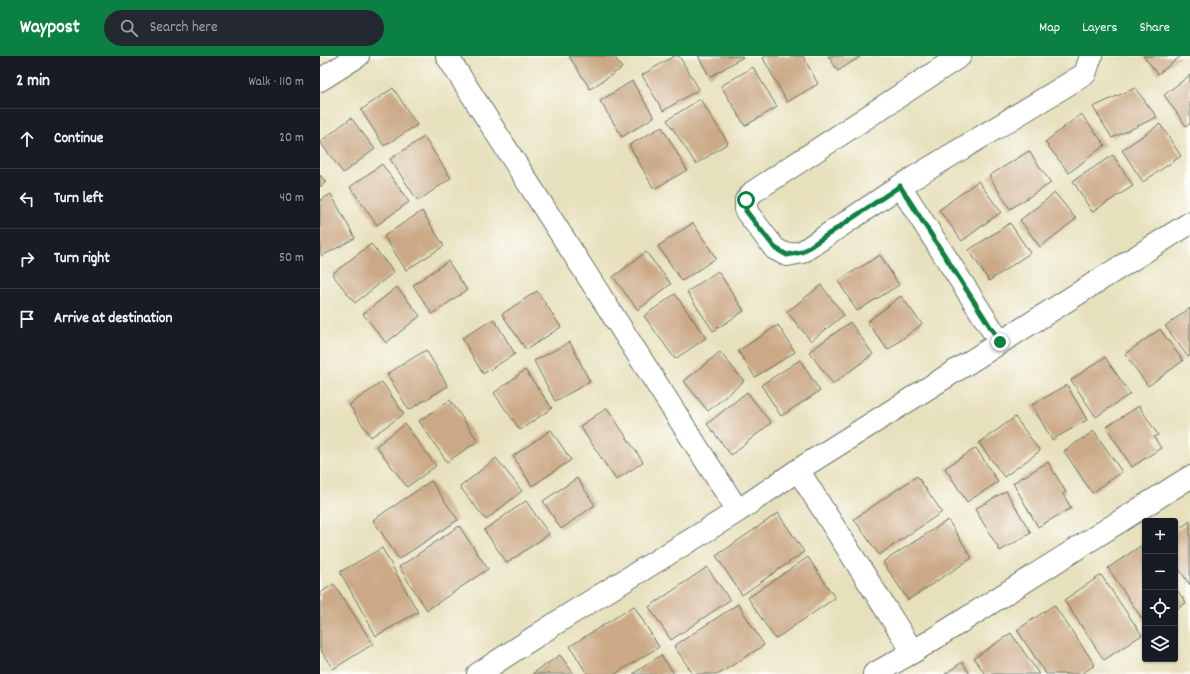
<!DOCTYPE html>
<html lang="en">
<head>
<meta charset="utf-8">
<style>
  :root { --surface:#171b24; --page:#242831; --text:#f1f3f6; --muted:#9ea1a6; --line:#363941; --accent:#0b8043 }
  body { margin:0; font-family:Dekko,sans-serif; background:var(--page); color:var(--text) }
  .controls { position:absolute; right:12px; bottom:12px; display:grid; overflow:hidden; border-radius:4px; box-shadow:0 1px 3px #0004 }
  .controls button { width:36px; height:36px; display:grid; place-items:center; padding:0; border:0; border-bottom:1px solid var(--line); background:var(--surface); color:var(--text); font:20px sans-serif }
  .stop { position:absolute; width:12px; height:12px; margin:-9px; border:3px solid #0b8043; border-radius:50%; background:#fff }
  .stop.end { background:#0b8043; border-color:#fff; box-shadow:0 1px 4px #0008 }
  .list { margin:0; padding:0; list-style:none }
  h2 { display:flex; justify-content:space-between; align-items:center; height:52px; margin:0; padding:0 16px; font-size:17px }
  h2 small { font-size:13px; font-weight:400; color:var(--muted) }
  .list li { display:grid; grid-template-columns:26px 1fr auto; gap:12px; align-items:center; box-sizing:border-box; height:60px; padding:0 16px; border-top:1px solid var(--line) }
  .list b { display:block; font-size:15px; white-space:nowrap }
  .list em { font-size:13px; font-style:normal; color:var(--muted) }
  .icon { flex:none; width:22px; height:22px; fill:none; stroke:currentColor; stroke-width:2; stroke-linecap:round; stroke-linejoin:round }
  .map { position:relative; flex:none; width:870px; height:618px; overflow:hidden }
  header { display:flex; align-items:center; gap:24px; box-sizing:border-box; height:56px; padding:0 20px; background:var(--accent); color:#fff }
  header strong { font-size:19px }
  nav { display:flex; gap:22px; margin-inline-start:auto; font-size:14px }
  .search { width:280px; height:36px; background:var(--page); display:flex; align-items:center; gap:10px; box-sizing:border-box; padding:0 14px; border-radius:22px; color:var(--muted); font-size:15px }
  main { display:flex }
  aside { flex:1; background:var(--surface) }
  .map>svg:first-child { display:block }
</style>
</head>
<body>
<header>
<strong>Waypost</strong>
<div class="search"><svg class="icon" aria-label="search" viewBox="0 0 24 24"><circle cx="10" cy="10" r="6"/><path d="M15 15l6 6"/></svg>Search here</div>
<nav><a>Map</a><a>Layers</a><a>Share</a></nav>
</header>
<main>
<aside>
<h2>2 min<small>Walk · 110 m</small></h2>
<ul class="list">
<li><svg class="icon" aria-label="ahead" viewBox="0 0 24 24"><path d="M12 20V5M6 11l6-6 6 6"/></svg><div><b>Continue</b></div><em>20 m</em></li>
<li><svg class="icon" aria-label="left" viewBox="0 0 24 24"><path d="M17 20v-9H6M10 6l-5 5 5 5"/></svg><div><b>Turn left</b></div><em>40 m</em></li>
<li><svg class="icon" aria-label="right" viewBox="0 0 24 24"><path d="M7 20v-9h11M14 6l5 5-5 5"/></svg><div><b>Turn right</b></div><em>50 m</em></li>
<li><svg class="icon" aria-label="arrive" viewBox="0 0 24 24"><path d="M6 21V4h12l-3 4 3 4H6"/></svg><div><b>Arrive at destination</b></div></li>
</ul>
</aside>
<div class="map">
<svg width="870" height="618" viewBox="0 0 870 618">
  <rect width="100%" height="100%" fill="#fdfcf7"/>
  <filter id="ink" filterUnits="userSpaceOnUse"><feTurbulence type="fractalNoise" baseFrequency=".025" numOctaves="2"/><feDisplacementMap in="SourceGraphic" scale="8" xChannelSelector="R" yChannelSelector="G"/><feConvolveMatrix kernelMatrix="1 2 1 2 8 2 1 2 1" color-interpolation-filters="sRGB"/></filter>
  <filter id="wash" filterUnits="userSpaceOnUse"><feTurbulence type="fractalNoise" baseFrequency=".012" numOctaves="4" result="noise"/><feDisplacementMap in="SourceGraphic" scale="16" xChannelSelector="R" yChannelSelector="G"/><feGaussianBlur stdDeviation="0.9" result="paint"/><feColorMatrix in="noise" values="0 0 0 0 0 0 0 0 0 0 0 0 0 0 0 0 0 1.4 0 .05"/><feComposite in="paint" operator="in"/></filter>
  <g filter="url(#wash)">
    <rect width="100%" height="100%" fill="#e7e0bc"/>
    <g id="blocks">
      <path fill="#cba986" d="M 249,0 L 294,0 L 302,12 L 270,33 Z
        M 354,0 L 359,0 L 379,33 L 343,55 L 322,19 Z
        M 378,0 L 422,0 L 423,1 L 390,21 Z
        M 446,0 L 483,0 L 498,28 L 467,46 L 443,2 Z
        M 508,0 L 541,0 L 518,15 Z
        M 823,0 L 861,0 L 838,18 Z
        M 433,11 L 457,51 L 425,70 L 401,30 Z
        M 870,19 L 870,68 L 866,70 L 844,39 Z
        M 312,25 L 334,61 L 302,81 L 280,45 Z
        M 73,32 L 97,69 L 64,90 L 41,54 Z
        M 815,32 L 837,61 L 792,82 L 773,51 Z
        M 380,43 L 408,87 L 376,108 L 347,64 Z
        M 761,58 L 785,89 L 749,117 L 725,86 Z
        M 31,62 L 55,93 L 23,117 L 0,86 Z
        M 840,68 L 861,100 L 823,126 L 802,94 Z
        M 342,71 L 367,114 L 334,133 L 309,89 Z
        M 104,81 L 131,122 L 98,145 L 70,103 Z
        M 709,95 L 731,127 L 690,153 L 669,120 Z
        M 793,99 L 813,130 L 772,156 L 753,125 Z
        M 62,108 L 89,146 L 57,169 L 30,131 Z
        M 0,119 L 6,126 L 0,131 Z
        M 658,125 L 681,156 L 642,185 L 619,154 Z
        M 735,137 L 756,163 L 720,191 L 700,164 Z
        M 11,138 L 35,182 L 2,200 L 0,197 L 0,144 Z
        M 102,155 L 124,190 L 86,214 L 64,180 Z
        M 373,167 L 396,202 L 362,225 L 338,190 Z
        M 690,167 L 710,197 L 669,225 L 649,194 Z
        M 51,188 L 74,216 L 35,247 L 12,218 Z
        M 326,196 L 351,228 L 318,254 L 293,221 Z
        M 560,199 L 579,229 L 537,255 L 518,225 Z
        M 128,205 L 147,234 L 112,258 L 93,229 Z
        M 398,215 L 424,255 L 393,275 L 367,236 Z
        M 501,229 L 524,259 L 491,285 L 467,256 Z
        M 77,231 L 100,260 L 66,287 L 43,258 Z
        M 217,235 L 241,271 L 206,294 L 182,258 Z
        M 355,238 L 386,282 L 355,303 L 324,260 Z
        M 581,240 L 602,268 L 568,294 L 547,266 Z
        M 870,252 L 870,300 L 868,301 L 845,270 Z
        M 174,263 L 195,298 L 163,318 L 142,282 Z
        M 530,266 L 553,298 L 513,328 L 489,296 Z
        M 458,269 L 475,296 L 435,321 L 418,295 Z
        M 840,273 L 863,305 L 828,330 L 805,298 Z
        M 250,286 L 270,326 L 235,345 L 214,305 Z
        M 106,294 L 128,330 L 89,354 L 67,318 Z
        M 400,296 L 424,325 L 388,355 L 364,325 Z
        M 785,301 L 810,338 L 776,361 L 751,324 Z
        M 480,304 L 500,335 L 461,360 L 441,329 Z
        M 205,314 L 232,352 L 200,374 L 174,337 Z
        M 62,326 L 84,358 L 51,381 L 29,349 Z
        M 747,329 L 767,364 L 732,384 L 712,349 Z
        M 427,336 L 451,367 L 411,399 L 387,368 Z
        M 130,344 L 158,385 L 127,406 L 99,365 Z
        M 819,350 L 838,379 L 834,381 L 841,392 L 812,411 L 786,371 Z
        M 287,352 L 323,406 L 296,424 L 260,370 Z
        M 695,361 L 720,395 L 684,421 L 659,387 Z
        M 85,368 L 116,410 L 87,431 L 56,390 Z
        M 231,374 L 251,404 L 212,430 L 193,400 Z
        M 774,375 L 802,416 L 772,437 L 744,395 Z
        M 656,392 L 678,426 L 647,446 L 625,412 Z
        M 176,402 L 202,435 L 166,464 L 140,431 Z
        M 728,406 L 746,436 L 743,438 L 751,452 L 718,471 L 693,427 Z
        M 597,420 L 622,456 L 559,499 L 534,463 Z
        M 257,422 L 275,449 L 241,473 L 223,445 Z
        M 111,425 L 138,464 L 79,503 L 53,464 Z
        M 686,435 L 711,477 L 680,495 L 655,453 Z
        M 206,445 L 229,478 L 187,507 L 164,474 Z
        M 458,457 L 484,496 L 422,539 L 396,500 Z
        M 628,464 L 652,502 L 588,544 L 563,506 Z
        M 870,465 L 870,529 L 855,507 L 855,476 Z
        M 139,470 L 168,513 L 107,554 L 79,511 Z
        M 825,487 L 825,567 L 788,512 Z
        M 62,492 L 98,556 L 56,580 L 20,516 Z
        M 488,501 L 515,542 L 455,583 L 428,542 Z
        M 387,511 L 410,544 L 351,584 L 329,551 Z
        M 781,519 L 822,579 L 784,604 L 744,544 Z
        M 14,528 L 53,588 L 13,613 L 0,593 L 0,537 Z
        M 855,531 L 866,547 L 855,554 Z
        M 418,548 L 444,589 L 399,618 L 373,618 L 354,590 Z
        M 734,549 L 775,609 L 761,618 L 726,618 L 697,574 Z
        M 314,550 L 339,591 L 295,618 L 267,618 L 250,590 Z
        M 691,577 L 719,618 L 665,618 L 654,602 Z
        M 240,599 L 254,618 L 212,618 Z
        M 341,599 L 354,618 L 313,618 Z
        M 642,606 L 650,618 L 625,618 Z"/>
    </g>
  </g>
  <g filter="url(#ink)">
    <use href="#blocks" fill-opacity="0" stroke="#657664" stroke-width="1"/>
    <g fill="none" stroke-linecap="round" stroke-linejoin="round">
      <g stroke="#657664" stroke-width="24">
        <path id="minor" d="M 127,0 L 418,455
          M 640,0 L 433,136 L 426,144 L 426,155 L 455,193 L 467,199 L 482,196 L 580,130 L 765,18 L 771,0
          M 0,24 L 38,0
          M 580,130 L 680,286
          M 478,414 L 593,596
          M 158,618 L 250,558 L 418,455 L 478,414 L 870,167
          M 554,618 L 593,596 L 870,421"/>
      </g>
      <use href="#minor" stroke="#fff" stroke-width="22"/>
    </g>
  </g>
  <g fill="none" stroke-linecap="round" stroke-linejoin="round" filter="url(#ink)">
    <path stroke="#0b8043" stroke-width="5" d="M 426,144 L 426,155 L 455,192 L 467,199 L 482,196 L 580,130 L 680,286"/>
  </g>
</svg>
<div class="controls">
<button>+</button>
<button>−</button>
<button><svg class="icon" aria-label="locate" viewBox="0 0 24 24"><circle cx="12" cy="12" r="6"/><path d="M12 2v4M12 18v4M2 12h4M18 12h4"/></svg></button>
<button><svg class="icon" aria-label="layers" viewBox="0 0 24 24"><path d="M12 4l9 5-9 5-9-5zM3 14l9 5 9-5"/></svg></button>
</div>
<div class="stop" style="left:426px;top:144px"></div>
<div class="stop end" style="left:680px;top:286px"></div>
</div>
</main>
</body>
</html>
